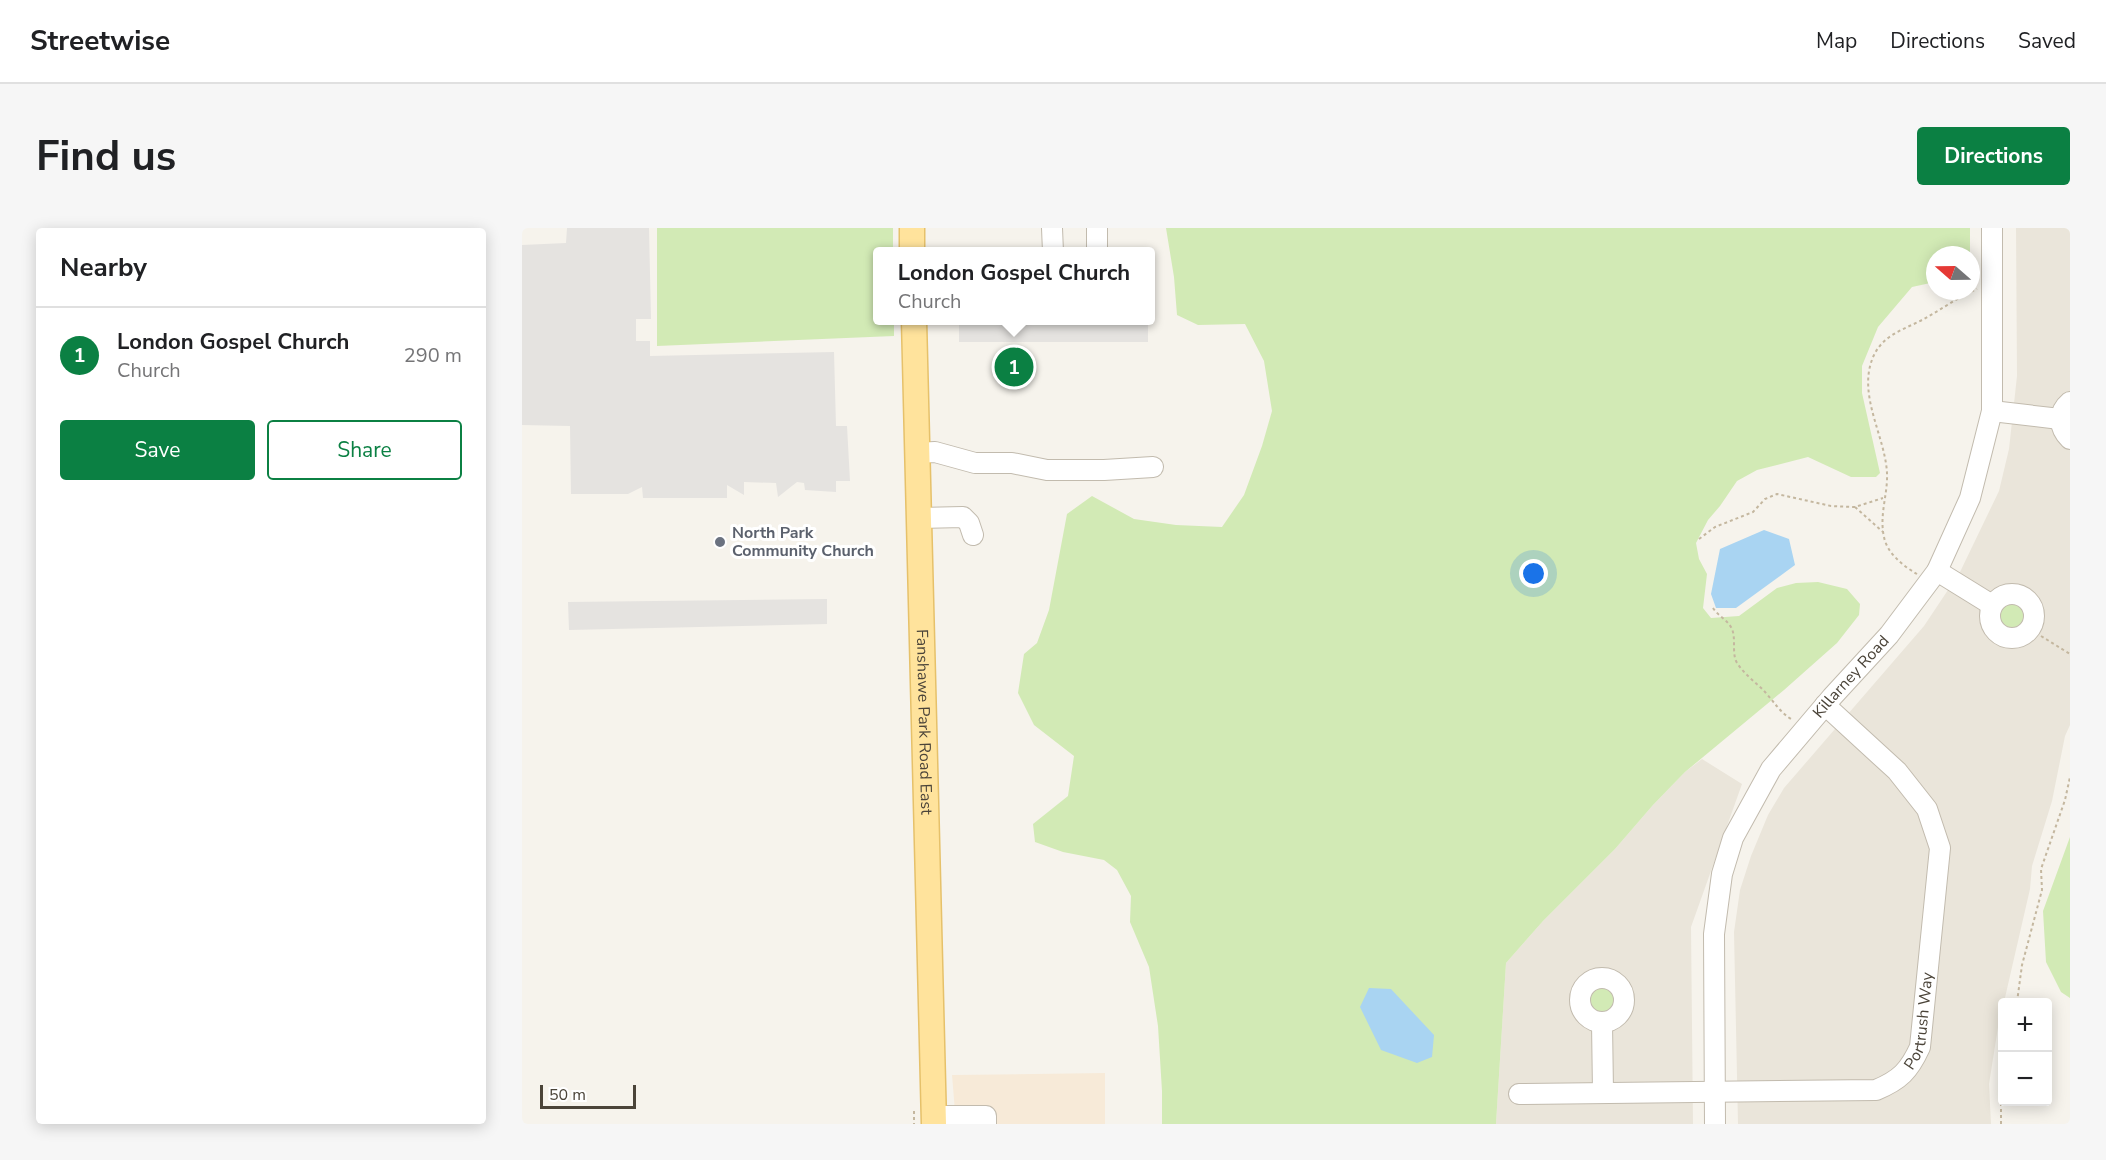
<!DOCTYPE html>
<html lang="en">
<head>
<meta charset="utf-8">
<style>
  :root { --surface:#fff; --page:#f6f6f6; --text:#202124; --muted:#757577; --line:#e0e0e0; --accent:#0b8043 }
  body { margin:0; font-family:"Nunito Sans",sans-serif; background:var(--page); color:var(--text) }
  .controls { position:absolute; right:18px; bottom:18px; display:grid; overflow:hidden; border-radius:6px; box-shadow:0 3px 15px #0003 }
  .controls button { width:54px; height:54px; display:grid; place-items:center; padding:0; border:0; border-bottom:2px solid var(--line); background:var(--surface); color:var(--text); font:30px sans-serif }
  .compass { position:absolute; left:1404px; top:18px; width:54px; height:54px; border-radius:50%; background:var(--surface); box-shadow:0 3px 15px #0003; rotate:290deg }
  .scale { position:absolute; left:18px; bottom:15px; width:96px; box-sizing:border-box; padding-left:6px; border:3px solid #4b4439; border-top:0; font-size:16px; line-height:21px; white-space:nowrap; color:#4b4439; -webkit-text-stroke:4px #fff; paint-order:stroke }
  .you { position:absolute; left:1012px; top:346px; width:21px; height:21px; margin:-15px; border:4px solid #fff; border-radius:50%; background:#1a73e8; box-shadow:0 0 0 9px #1a73e833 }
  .badge { display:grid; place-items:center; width:39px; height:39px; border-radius:50%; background:var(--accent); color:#fff; font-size:20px; font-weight:700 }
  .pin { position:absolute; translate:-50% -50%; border:3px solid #fff; box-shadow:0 2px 6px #0006 }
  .popup { position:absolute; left:351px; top:19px; width:282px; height:78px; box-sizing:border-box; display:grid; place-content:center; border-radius:6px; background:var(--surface); filter:drop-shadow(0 2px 4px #0005); font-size:20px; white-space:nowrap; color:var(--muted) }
  .popup b { font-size:22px; color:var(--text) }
  .popup::after { content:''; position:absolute; left:50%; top:100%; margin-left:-12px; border:12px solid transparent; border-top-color:var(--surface) }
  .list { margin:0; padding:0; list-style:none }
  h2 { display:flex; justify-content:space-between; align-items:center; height:78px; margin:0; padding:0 24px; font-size:26px }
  h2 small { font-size:20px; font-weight:400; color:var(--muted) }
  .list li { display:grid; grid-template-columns:39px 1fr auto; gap:18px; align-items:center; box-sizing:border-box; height:96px; padding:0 24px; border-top:2px solid var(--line) }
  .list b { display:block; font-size:22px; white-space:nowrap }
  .list p { margin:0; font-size:20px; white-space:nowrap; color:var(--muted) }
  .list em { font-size:20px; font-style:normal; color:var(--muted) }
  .actions { display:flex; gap:12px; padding:18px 24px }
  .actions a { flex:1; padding:14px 0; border:2px solid var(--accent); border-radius:6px; text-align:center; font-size:21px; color:var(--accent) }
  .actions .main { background:var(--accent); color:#fff }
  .map { position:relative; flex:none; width:1548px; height:896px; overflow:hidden; border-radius:6px }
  header { display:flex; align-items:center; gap:36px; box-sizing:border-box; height:84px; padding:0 30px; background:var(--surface); border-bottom:2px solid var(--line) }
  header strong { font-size:28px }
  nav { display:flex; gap:33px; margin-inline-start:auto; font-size:21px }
  .intro { display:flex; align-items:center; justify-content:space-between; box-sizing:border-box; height:144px; padding:0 36px }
  h1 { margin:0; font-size:42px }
  .button { padding:15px 27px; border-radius:6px; background:var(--accent); color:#fff; font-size:21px; font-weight:700 }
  main { display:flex; gap:36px; padding:0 36px }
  aside { flex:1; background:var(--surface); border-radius:6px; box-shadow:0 3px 15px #0003 }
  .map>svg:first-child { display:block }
</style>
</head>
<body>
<header>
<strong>Streetwise</strong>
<nav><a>Map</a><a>Directions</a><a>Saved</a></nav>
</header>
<div class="intro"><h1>Find us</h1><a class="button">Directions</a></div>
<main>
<aside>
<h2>Nearby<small></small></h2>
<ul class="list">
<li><span class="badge">1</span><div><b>London Gospel Church</b><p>Church</p></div><em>290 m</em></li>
</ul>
<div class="actions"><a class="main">Save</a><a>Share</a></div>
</aside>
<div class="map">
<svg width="1548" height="896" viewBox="0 0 1548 896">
  <rect width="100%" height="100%" fill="#f6f3ec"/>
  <path fill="#eae5da" d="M 1494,0 L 1548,0 L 1548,497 L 1543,508 L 1530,573 L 1510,638 L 1508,661 L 1482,774 L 1480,774 L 1467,856 L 1469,896 L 1216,896 L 1212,704 L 1218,662 L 1229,628 L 1246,587 L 1262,560 L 1402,398 L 1438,344 L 1477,263 L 1487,221 L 1495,148 Z
    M 1180,531 L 1220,556 L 1169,699 L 1171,896 L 974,896 L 984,735 L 1021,693 L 1093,621 L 1131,577 L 1163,544 Z"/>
  <path fill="#f7ead8" d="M 583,845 L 583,896 L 434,896 L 430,847 Z"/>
  <path fill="#d2eab5" d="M 135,0 L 371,0 L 371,23 L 356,24 L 356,92 L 372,93 L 372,108 L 135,118 Z
    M 644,0 L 1448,0 L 1448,27 L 1413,27 L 1413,54 L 1390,59 L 1356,99 L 1340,138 L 1340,165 L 1358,245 L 1354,249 L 1329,249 L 1286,229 L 1235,242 L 1215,253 L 1198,278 L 1186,292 L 1174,315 L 1177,331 L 1185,346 L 1181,380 L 1189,390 L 1217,388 L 1255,360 L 1274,355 L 1296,354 L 1325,361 L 1338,376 L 1337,387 L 1315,415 L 1262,462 L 1163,544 L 1131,577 L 1093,621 L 1021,693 L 984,735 L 974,896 L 640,896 L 640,863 L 636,798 L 627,739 L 608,694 L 609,668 L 595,642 L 582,632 L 541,624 L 513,614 L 511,596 L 546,568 L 552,528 L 512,497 L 496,465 L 502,426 L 515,415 L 527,382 L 545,286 L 570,268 L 612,291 L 654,297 L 700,299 L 722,267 L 740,218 L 750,183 L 742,133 L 723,96 L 676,97 L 655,87 L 652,49 Z
    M1474 388a15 15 0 1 1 30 0a15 15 0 1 1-30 0Z
    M 1548,609 L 1548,770 L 1539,764 L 1524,734 L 1521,683 Z
    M1065 773a15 15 0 1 1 30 0a15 15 0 1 1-30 0Z"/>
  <path fill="#e5e3e0" d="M 45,0 L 127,0 L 129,91 L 114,91 L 114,113 L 128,113 L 128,128 L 312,124 L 314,198 L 325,198 L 328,253 L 314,253 L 314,264 L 283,262 L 282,255 L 275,254 L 256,269 L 254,255 L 222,254 L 222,267 L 205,257 L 205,270 L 121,270 L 120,259 L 106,266 L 49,266 L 48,198 L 0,197 L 0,17 L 44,15 Z
    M 437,93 L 626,93 L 626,114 L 437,114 Z
    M 305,371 L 305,396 L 47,402 L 46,374 Z"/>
  <path fill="#a9d4f2" d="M 1242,302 L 1267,311 L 1273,337 L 1214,380 L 1194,380 L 1189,366 L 1198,321 Z
    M 847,760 L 869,761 L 912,807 L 910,829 L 895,835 L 859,822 L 838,779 Z"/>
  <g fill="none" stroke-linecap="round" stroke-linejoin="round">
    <g stroke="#c2bbae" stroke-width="22">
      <g id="minor">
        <path d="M 530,0 L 531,24"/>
        <path d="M 575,0 L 575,24"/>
        <path d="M 1548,174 C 1535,185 1537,200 1548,211"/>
        <path d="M 1470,183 L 1538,191"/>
        <path d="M 395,225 L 413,224 L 453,235 L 490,235 L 525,242 L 582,242 L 631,239"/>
        <path d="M 397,290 L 441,289 L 447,295 L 451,307"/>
        <path d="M 1415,343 L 1470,377"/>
        <circle cx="1490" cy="388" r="22"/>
        <circle cx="1080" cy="772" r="22"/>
        <path d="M 1080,795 L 1081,864"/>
        <path id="s1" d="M 997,866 L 1354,862 C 1378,852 1387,843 1398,819 L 1418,620 L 1405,581 L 1375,543 L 1303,477"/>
        <path d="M 411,888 L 464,888 L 464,896"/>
        <path id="s2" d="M 1193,896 L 1192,706 L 1200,646 L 1211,610 L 1249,541 L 1310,469 L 1367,407 L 1415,343 L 1448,270 L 1470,183 L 1470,0"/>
      </g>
    </g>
    <g stroke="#e6c16a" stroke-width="27">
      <g id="major">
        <path d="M 390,0 L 390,24"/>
        <path id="s3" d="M 392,92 L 412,896"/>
      </g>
    </g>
    <path stroke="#c4b79f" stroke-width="2" stroke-dasharray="3 3" stroke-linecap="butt" d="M 1333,279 L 1361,304
      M 1177,311 L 1193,299 L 1231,284 L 1243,271 L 1255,266 L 1309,278 L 1333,279 L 1361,270
      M 1395,346 C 1381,338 1365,325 1362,309 C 1357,287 1366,266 1365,245 C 1363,207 1334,165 1352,127 C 1363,104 1388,100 1407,88 C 1423,79 1438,68 1455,61
      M 1191,380 C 1196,388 1206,392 1210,401 C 1214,411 1210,423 1214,433 C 1221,446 1234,454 1243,464 C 1252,474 1258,484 1269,491
      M 1519,408 L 1548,426
      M 1495,774 L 1500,737 L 1520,662 L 1519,641 L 1543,572 L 1548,549
      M 392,883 L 392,896
      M 1479,896 L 1479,871 L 1480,862"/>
    <use href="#minor" stroke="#fff" stroke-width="20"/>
    <use href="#major" stroke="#ffe39c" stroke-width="24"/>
  </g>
  <circle fill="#6b7280" stroke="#fff" stroke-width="2" cx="198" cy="314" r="6"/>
  <g text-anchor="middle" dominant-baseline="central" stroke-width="6" stroke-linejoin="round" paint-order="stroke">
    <g font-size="16" font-weight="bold" fill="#5b616d" stroke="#fff" text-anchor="start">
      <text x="210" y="305">North Park<tspan x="210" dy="18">Community Church</tspan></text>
    </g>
    <g font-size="16" fill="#4b4439" stroke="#fff">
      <text stroke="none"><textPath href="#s2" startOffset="489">Killarney Road</textPath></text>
      <text stroke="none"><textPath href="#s3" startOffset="402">Fanshawe Park Road East</textPath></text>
      <text stroke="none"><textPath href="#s1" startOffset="446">Portrush Way</textPath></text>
    </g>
  </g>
</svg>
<div class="controls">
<button>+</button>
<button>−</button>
</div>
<svg class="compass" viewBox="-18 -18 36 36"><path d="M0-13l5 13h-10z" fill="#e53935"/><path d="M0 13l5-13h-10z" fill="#757577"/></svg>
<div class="scale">50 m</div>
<div class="you"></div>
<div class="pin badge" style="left:492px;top:139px">1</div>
<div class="popup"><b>London Gospel Church</b>Church</div>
</div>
</main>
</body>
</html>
